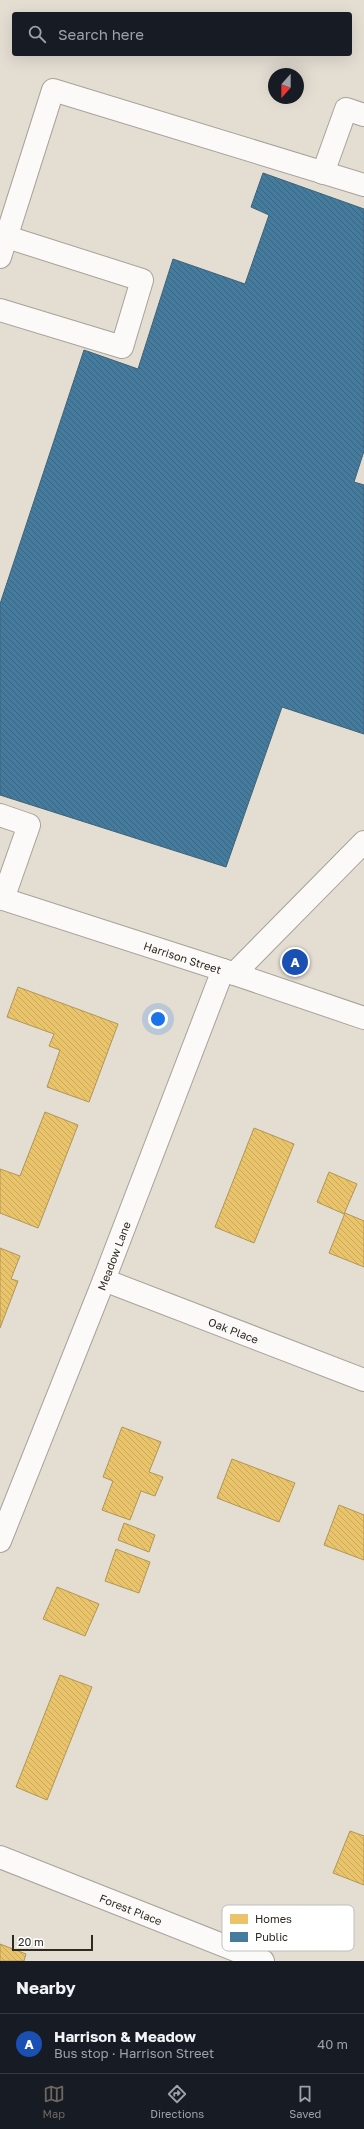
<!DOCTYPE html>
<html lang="en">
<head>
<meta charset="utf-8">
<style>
  :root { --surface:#171b24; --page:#242831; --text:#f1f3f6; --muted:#9ea1a6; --line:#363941; --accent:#6d685f }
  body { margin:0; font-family:"Golos Text",sans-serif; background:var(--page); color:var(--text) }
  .compass { position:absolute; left:268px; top:68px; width:36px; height:36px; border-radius:50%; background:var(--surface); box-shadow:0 4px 16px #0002; rotate:201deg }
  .scale { position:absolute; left:12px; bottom:10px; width:81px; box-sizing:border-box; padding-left:4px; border:2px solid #2e2921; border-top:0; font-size:11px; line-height:14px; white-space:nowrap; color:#2e2921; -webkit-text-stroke:3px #fff; paint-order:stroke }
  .you { position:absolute; left:158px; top:1019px; width:14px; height:14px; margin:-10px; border:3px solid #fff; border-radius:50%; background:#1a73e8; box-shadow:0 0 0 6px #1a73e833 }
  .badge { display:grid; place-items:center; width:26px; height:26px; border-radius:50%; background:var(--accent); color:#fff; font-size:13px; font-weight:700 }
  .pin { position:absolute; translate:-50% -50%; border:2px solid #fff; box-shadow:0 1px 4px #0006 }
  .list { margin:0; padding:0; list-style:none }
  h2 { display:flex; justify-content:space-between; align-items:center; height:52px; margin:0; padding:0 16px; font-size:17px }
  h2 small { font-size:13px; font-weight:400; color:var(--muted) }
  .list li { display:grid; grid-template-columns:26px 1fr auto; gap:12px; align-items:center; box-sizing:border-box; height:60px; padding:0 16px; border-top:1px solid var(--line) }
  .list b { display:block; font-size:15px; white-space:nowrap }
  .list p { margin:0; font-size:13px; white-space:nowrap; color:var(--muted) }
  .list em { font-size:13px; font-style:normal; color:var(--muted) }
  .icon { flex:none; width:22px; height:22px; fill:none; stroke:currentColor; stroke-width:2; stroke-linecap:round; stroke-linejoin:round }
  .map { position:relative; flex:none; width:364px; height:1961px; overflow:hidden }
  .search { position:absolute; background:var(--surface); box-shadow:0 4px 16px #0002; left:12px; right:12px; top:12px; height:44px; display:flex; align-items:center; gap:10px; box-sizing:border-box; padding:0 14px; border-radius:4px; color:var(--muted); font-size:15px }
  .sheet { height:112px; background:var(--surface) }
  nav { display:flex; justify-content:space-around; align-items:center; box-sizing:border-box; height:56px; border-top:1px solid var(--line); background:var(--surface); font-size:11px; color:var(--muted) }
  nav a { display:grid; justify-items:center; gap:2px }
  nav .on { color:var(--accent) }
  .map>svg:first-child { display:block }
</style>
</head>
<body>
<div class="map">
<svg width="364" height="1961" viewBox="0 0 364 1961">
  <defs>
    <pattern id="homes-back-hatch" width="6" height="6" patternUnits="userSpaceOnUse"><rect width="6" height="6" fill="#e9c46a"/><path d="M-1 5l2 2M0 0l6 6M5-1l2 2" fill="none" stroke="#c8a85c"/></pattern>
    <pattern id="public-back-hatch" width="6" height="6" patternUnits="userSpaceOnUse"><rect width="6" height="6" fill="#457b9d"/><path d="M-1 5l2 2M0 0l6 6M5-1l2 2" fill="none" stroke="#3a6580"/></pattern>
  </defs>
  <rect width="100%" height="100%" fill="#e3ddd2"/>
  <path fill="url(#homes-back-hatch)" stroke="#b19654" d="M 18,987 L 118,1024 L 89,1102 L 47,1087 L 60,1050 L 49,1046 L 54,1034 L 7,1017 Z
    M 45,1112 L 78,1125 L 38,1228 L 0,1213 L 0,1169 L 20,1176 Z
    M 254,1128 L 294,1144 L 254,1243 L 215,1227 Z
    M 329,1172 L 357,1184 L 344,1214 L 317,1202 Z
    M 345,1213 L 364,1221 L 364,1267 L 329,1253 Z
    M 0,1248 L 20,1256 L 11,1279 L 18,1281 L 0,1328 Z
    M 122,1427 L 161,1442 L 149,1472 L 163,1477 L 155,1496 L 141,1491 L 130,1520 L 102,1510 L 113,1481 L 103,1477 Z
    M 232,1459 L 295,1483 L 279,1522 L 217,1498 Z
    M 339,1505 L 364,1515 L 364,1560 L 324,1545 Z
    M 124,1523 L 155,1535 L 149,1552 L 118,1540 Z
    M 116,1549 L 150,1562 L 139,1593 L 105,1581 Z
    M 57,1587 L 99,1604 L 85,1636 L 43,1619 Z
    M 60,1675 L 92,1687 L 47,1800 L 16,1787 Z
    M 350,1831 L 364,1836 L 364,1885 L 333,1873 Z
    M 0,1944 L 26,1954 L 24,1961 L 0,1961 Z"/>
  <path fill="url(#public-back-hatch)" stroke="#3e6278" d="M 263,173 L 364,209 L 364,451 L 354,482 L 364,485 L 364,734 L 282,707 L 226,867 L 0,795 L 0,604 L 84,350 L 138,369 L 173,259 L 245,284 L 269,215 L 251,207 Z"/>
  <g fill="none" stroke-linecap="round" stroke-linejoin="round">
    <g stroke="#a8a29a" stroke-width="24">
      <g id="minor">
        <path d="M 323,173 L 346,109 L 364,115"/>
        <path d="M 0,257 L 53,90 L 364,185"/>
        <path d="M 0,310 L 122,347 L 142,280 L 7,237"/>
        <path d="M 0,815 L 29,825 L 3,899"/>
        <path id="s1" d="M 0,898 L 223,970 L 364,1018"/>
        <path d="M 234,974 L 364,842"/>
        <path id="s2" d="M 104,1280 L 364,1380"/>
        <path id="s3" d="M 0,1541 L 104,1280 L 223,970"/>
        <path id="s4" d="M 0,1857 L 263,1961"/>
      </g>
    </g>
    <use href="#minor" stroke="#fbfaf8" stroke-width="22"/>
  </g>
  <g text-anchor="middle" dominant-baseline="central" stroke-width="4" stroke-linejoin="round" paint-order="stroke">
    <g font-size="11" fill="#2e2921" stroke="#fff">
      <text stroke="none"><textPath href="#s1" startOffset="192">Harrison Street</textPath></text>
      <text stroke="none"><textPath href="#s3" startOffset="307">Meadow Lane</textPath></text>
      <text stroke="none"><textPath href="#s2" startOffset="139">Oak Place</textPath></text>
      <text stroke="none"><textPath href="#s4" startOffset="141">Forest Place</textPath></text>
    </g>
  </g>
  <rect x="222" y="1905" width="132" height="46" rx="6" fill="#fff" stroke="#c0bfbc" stroke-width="1"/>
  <rect x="230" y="1914" width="18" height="10" fill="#e9c46a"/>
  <rect x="230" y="1932" width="18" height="10" fill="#457b9d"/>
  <g font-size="11" fill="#2e2921">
    <text x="255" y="1923">Homes</text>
    <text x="255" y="1941">Public</text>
  </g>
</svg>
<svg class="compass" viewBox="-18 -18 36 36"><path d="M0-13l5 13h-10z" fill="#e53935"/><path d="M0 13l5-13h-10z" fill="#9ea1a6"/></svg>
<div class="scale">20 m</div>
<div class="you"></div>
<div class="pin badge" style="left:295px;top:962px;background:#1a4fb4">A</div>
<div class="search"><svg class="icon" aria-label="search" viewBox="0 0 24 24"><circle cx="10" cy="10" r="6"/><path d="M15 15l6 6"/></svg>Search here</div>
</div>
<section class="sheet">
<h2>Nearby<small></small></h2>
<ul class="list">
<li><span class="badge" style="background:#1a4fb4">A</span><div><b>Harrison &amp; Meadow</b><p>Bus stop · Harrison Street</p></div><em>40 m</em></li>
</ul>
</section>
<nav>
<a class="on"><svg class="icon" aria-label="map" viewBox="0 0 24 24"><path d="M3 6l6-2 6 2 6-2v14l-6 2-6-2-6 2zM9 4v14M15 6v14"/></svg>Map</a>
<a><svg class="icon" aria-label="directions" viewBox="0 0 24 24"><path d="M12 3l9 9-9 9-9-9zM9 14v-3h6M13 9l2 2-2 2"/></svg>Directions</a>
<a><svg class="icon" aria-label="saved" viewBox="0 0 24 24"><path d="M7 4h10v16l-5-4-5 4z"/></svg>Saved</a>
</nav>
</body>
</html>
